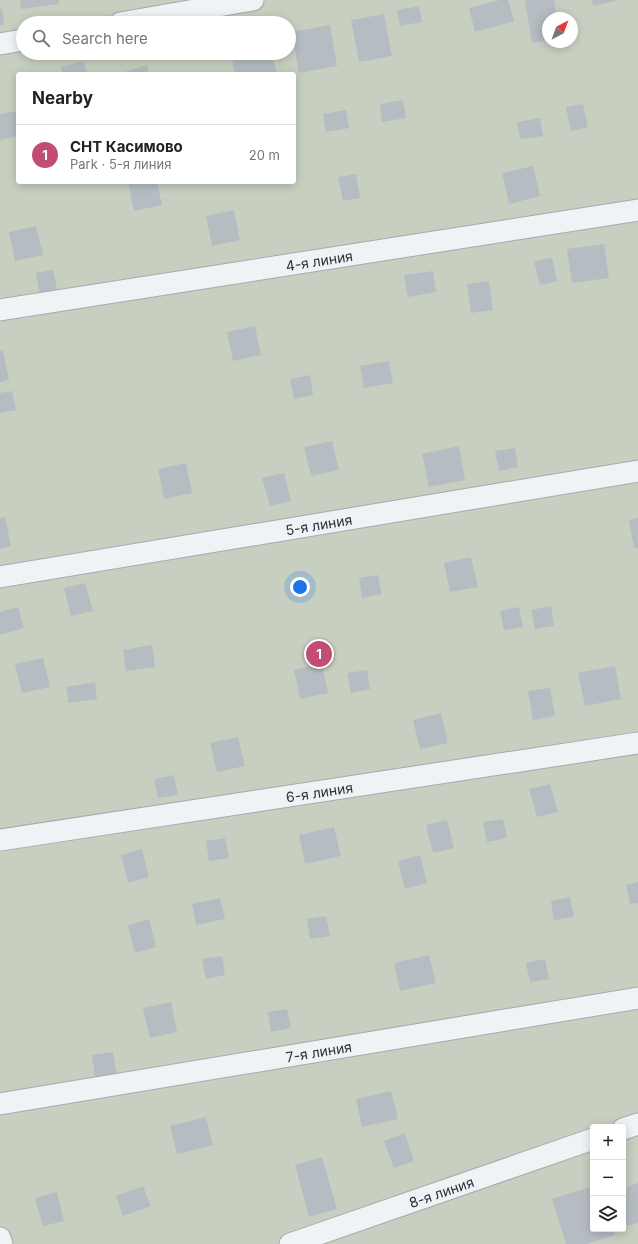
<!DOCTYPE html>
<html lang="en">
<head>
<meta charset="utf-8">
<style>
  :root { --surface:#fff; --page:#f6f6f6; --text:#222; --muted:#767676; --line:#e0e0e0; --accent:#c24d74 }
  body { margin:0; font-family:Inter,sans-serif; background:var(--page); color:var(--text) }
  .controls { position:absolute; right:12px; bottom:12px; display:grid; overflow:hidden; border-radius:4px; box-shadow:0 2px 10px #0003 }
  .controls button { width:36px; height:36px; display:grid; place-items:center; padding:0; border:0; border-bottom:1px solid var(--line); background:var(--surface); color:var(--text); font:20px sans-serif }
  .compass { position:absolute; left:542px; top:12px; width:36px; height:36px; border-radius:50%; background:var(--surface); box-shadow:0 2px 10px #0003; rotate:41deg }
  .you { position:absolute; left:300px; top:587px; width:14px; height:14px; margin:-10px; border:3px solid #fff; border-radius:50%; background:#1a73e8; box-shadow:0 0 0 6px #1a73e833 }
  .badge { display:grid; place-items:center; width:26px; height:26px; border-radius:50%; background:var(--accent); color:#fff; font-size:13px; font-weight:700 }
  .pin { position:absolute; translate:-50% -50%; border:2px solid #fff; box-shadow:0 1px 4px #0006 }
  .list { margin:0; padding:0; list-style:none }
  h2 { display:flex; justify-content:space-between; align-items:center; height:52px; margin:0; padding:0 16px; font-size:17px }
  h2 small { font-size:13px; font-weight:400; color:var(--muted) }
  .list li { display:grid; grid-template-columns:26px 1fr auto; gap:12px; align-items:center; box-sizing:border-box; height:60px; padding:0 16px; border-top:1px solid var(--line) }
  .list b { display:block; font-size:15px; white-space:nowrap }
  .list p { margin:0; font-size:13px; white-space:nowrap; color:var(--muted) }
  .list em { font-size:13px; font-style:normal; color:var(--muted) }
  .icon { flex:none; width:22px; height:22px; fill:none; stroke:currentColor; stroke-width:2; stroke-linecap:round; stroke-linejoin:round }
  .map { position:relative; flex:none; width:638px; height:1244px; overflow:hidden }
  .search { position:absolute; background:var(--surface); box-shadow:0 2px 10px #0003; left:16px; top:16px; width:280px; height:44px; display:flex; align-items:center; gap:10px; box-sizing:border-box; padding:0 14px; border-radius:22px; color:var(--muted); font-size:15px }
  .panel { position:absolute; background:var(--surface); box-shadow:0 2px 10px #0003; left:16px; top:72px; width:280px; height:112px; border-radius:4px }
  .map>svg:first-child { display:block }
</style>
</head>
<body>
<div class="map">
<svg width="638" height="1244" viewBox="0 0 638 1244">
  <rect width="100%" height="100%" fill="#dee3e6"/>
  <path fill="#c7cfc0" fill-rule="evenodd" d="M 0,0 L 638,0 L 638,1244 L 0,1244 ZM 548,18 L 572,18 L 572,42 L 548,42 ZM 23,23 L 289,23 L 289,53 L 23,53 ZM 18,74 L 294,74 L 294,182 L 18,182 ZM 593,1127 L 623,1127 L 623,1229 L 593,1229 Z"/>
  <path fill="#b6bdc2" d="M 20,0 L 59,0 L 59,4 L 21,9 Z
    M 500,0 L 508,0 L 514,21 L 475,32 L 469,8 Z
    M 532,0 L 554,0 L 557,18 L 548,18 L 548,40 L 532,43 L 525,1 Z
    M 592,0 L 615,0 L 615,1 L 593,6 Z
    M 419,6 L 422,22 L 400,26 L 397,10 Z
    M 0,9 L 2,9 L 4,25 L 0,25 Z
    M 384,14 L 392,56 L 359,62 L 351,20 Z
    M 330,25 L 337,66 L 299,73 L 292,32 Z
    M 231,53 L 272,53 L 277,74 L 235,74 Z
    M 84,61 L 87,74 L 63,74 L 61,67 Z
    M 147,65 L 149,74 L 124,74 L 124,72 Z
    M 403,100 L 406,118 L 382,122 L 380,104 Z
    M 583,104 L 588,127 L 571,131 L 566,107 Z
    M 346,110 L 349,128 L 326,132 L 323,114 Z
    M 18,111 L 18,136 L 0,140 L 0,114 Z
    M 540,118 L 543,136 L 520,139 L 517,122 Z
    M 533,166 L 540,196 L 509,204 L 502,173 Z
    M 356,174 L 360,198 L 343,201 L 338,177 Z
    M 128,182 L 157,182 L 162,205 L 134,211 Z
    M 234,210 L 240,240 L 212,246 L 206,216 Z
    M 36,226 L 43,255 L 15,261 L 9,232 Z
    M 604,244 L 609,278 L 572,283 L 567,249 Z
    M 552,258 L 557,281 L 540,285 L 534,261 Z
    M 53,270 L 58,293 L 40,297 L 36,273 Z
    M 433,271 L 436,292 L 408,297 L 404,275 Z
    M 489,281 L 493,310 L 471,313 L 467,284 Z
    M 255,326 L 261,355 L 233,361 L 227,332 Z
    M 3,350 L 9,380 L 0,382 L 0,351 Z
    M 389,361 L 393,383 L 364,388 L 360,366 Z
    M 310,375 L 313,395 L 294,399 L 290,379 Z
    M 12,391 L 16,410 L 0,413 L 0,393 Z
    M 332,441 L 339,470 L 311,476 L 304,447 Z
    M 459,446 L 465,480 L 429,487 L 422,454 Z
    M 515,448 L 518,467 L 499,471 L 495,451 Z
    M 186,463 L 192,493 L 164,499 L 158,469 Z
    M 284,473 L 291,501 L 270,506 L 262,478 Z
    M 5,517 L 11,546 L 0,549 L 0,518 Z
    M 638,518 L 638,548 L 634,548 L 629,520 Z
    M 471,557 L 478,587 L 450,592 L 444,563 Z
    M 378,575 L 382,594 L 362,598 L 359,578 Z
    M 85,583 L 93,611 L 71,616 L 64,588 Z
    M 551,606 L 554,626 L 535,629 L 531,610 Z
    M 18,607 L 24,628 L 0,635 L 0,612 Z
    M 519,607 L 523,627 L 504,630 L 500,611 Z
    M 152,645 L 155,667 L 126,671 L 123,650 Z
    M 43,658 L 50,687 L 22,693 L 15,664 Z
    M 322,664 L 328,693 L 300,699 L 294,670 Z
    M 615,666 L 621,699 L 585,706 L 578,673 Z
    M 367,670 L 370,689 L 351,693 L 347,673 Z
    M 95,682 L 97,699 L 69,703 L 66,687 Z
    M 550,688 L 555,716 L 533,720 L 528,691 Z
    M 441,713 L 448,743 L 420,749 L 413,720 Z
    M 238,737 L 245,766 L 217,772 L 210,743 Z
    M 174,775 L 178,795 L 158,798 L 154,779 Z
    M 550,784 L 558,812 L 537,817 L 529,789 Z
    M 503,819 L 507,838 L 487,842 L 483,822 Z
    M 447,820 L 454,848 L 433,853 L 426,825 Z
    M 334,827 L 341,856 L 305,864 L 299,835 Z
    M 225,838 L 229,858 L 209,861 L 206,841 Z
    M 142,849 L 149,877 L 128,883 L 121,855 Z
    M 420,855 L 427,883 L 405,889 L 398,861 Z
    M 638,882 L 638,903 L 630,904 L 626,885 Z
    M 570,897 L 574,917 L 554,920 L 551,901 Z
    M 220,898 L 225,919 L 196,925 L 192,904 Z
    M 326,916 L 330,936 L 310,939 L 307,919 Z
    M 149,919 L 156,947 L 135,953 L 128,925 Z
    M 429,955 L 436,983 L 400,991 L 394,963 Z
    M 222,956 L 225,975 L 206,979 L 202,959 Z
    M 545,959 L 549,979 L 530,982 L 526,963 Z
    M 171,1002 L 177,1032 L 150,1038 L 143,1008 Z
    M 287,1009 L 291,1028 L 271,1032 L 268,1012 Z
    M 113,1052 L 118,1081 L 96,1084 L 92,1055 Z
    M 391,1091 L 398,1119 L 362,1127 L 356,1099 Z
    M 206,1117 L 213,1145 L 177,1154 L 170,1126 Z
    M 405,1133 L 414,1161 L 394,1168 L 384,1141 Z
    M 322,1157 L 337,1209 L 309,1217 L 295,1165 Z
    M 638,1183 L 638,1223 L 627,1226 L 623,1214 L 623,1188 Z
    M 143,1186 L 151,1206 L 123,1216 L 116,1196 Z
    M 593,1186 L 593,1229 L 613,1229 L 615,1235 L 587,1244 L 566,1244 L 552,1199 Z
    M 57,1192 L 64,1221 L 43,1226 L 35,1198 Z"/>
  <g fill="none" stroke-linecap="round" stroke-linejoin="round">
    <g stroke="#a4abb0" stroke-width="23">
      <g id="street">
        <path d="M 120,23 L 253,0"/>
        <path d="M 0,44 L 23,40"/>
        <path id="s1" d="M 0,310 L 638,210"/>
        <path id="s2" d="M 0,577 L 638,471"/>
        <path id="s3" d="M 0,840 L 638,743"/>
        <path id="s4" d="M 0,1104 L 638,998"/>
        <path d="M 623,1129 L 638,1124"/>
        <path d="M 0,1238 L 2,1244"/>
        <path id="s5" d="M 290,1244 L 593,1139"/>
      </g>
    </g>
    <use href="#street" stroke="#f0f3f5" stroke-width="21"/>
  </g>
  <g text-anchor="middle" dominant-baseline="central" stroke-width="3.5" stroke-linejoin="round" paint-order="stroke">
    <g font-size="14" fill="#29333c" stroke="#edf1f4">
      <text stroke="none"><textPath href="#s1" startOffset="323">4-я линия</textPath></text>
      <text stroke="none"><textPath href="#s2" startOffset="323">5-я линия</textPath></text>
      <text stroke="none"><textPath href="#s3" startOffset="323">6-я линия</textPath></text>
      <text stroke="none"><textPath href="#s4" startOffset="323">7-я линия</textPath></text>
      <text stroke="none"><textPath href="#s5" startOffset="160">8-я линия</textPath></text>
    </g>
  </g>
</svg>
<div class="controls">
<button>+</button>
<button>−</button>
<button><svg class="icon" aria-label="layers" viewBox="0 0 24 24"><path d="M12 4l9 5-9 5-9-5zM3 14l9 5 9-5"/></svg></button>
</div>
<svg class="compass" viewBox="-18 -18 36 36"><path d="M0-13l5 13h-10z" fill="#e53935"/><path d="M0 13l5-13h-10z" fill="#767676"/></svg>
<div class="you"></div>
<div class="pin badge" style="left:319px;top:654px">1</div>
<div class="search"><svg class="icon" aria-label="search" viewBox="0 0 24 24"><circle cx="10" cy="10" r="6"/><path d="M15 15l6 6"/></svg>Search here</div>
<section class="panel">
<h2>Nearby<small></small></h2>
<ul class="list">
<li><span class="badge">1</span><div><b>СНТ Касимово</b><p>Park · 5-я линия</p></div><em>20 m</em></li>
</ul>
</section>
</div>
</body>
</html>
